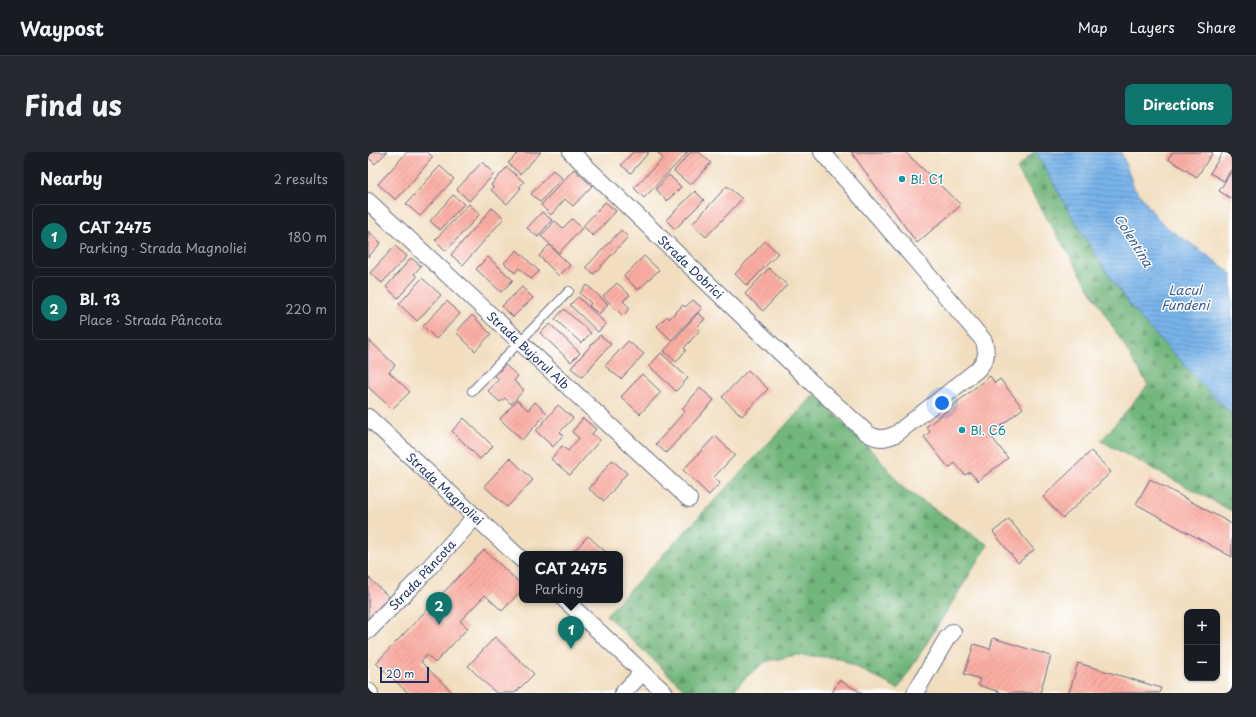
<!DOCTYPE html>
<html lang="en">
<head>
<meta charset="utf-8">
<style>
  :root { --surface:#171b24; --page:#242831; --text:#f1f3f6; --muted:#9ea1a6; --line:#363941; --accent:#0f766e }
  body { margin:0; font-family:"Playpen Sans",sans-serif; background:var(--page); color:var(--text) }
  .controls { position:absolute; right:12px; bottom:12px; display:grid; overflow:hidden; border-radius:8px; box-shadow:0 1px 3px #0004 }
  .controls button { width:36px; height:36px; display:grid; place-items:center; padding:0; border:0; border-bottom:1px solid var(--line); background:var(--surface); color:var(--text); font:20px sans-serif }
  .scale { position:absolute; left:12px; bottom:10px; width:49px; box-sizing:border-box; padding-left:4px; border:2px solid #1b2f5e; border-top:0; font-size:11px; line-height:14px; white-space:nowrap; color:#1b2f5e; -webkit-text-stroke:3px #fff; paint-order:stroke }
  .you { position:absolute; left:574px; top:251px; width:14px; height:14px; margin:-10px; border:3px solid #fff; border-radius:50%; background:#1a73e8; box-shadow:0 0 0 6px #1a73e833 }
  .badge { display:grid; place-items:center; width:26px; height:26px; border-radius:50%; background:var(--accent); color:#fff; font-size:13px; font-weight:700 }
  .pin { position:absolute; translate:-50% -33px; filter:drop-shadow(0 1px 2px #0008) }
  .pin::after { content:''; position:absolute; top:21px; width:14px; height:12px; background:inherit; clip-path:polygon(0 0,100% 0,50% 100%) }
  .popup { position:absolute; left:151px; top:399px; width:104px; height:52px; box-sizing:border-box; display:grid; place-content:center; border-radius:8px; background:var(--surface); filter:drop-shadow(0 1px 3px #0005); font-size:13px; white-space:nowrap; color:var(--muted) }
  .popup b { font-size:15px; color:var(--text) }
  .popup::after { content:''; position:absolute; left:50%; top:100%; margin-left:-8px; border:8px solid transparent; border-top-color:var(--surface) }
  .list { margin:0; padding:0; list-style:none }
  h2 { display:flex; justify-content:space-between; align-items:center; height:52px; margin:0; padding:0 16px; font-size:17px }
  h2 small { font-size:13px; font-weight:400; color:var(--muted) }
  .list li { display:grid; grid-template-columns:26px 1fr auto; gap:12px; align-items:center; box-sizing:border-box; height:64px; margin:0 8px 8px; padding:0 8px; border:1px solid var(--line); border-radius:8px }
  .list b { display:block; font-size:15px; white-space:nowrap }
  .list p { margin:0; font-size:13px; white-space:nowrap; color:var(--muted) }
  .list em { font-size:13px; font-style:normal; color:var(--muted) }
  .map { position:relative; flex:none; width:864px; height:541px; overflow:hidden; border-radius:8px }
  header { display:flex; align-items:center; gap:24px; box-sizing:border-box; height:56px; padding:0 20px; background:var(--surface); border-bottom:1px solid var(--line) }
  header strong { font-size:19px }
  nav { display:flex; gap:22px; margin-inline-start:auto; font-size:14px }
  .intro { display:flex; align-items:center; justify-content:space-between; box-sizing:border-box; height:96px; padding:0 24px }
  h1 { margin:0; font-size:28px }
  .button { padding:10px 18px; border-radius:8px; background:var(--accent); color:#fff; font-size:14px; font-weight:700 }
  main { display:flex; gap:24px; padding:0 24px }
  aside { flex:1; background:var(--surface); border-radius:8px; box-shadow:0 1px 3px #0004 }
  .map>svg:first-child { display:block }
</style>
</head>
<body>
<header>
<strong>Waypost</strong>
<nav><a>Map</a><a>Layers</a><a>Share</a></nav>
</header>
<div class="intro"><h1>Find us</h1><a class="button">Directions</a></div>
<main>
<aside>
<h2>Nearby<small>2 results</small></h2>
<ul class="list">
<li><span class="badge">1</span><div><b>CAT 2475</b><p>Parking · Strada Magnoliei</p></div><em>180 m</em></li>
<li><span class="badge">2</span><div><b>Bl. 13</b><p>Place · Strada Pâncota</p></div><em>220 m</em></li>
</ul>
</aside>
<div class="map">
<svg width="864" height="541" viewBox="0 0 864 541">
  <defs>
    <pattern id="forest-firs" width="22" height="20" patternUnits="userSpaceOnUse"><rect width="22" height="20" fill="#72b67b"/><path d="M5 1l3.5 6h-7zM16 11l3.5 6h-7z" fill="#5d9468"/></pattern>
    <pattern id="water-rules" width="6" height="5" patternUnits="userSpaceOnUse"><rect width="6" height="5" fill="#78b4ea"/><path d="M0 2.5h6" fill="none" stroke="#6293c1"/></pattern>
    <pattern id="building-hatch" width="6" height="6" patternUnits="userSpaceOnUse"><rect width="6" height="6" fill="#fbada2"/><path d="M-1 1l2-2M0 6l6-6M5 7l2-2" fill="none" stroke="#d7958e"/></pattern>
  </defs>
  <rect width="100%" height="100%" fill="#fff"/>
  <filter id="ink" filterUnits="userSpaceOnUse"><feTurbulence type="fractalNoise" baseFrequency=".025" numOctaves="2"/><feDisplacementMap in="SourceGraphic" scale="8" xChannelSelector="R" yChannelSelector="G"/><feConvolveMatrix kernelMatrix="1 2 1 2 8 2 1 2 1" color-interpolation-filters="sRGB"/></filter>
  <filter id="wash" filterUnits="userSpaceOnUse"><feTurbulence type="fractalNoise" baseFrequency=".012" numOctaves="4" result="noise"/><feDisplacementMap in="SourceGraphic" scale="16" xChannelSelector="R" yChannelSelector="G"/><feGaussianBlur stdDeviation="0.9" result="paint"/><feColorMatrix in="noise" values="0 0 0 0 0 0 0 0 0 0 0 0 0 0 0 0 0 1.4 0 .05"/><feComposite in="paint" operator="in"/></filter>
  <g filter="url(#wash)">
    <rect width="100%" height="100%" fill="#f1debf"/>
    <path fill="url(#forest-firs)" stroke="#46726c" d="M 665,0 L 668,0 L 701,58 L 746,130 L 778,173 L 806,201 L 841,240 L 864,262 L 864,359 L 733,289 L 780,233 L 649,17 Z
      M 447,242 L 512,307 L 535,336 L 620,393 L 530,537 L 471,506 L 428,503 L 397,510 L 377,526 L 364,541 L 320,541 L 238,463 Z"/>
    <path fill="url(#water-rules)" stroke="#4a72a4" d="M 668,0 L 753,0 L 766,35 L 790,67 L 802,78 L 838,102 L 864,122 L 864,262 C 845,245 828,226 811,207 C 800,195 788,184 777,172 C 734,120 701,59 668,0 Z"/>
    <g id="blocks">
      <path fill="url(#building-hatch)" d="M 0,0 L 19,0 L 7,12 L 0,5 Z
        M 39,0 L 59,0 L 65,5 L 28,48 L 10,32 Z
        M 151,0 L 173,0 L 152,22 L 140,11 Z
        M 265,0 L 281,0 L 263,21 L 253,13 Z
        M 289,0 L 320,0 L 276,46 L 266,36 L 295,6 Z
        M 323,0 L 331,0 L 343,11 L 322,33 L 306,19 Z
        M 483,0 L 537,0 L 593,53 L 549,91 Z
        M 805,0 L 845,0 L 829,25 L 800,7 Z
        M 855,0 L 860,1 L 861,0 L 864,0 L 864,16 L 856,29 L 842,21 Z
        M 114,10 L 126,22 L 101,49 L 89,37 Z
        M 72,14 L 86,27 L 52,64 L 38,52 Z
        M 139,15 L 156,30 L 151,35 L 153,36 L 139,52 L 123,38 L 125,35 L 123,33 Z
        M 206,17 L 224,34 L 205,54 L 197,47 L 183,63 L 173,53 Z
        M 185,18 L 194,26 L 172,50 L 163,42 Z
        M 864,19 L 864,47 L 851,39 Z
        M 301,23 L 313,35 L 299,49 L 288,37 Z
        M 359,34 L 374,47 L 338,85 L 324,72 Z
        M 327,39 L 336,48 L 307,77 L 298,68 Z
        M 85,43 L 96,52 L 72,78 L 62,69 Z
        M 237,50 L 248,59 L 225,84 L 215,74 Z
        M 101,52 L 112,62 L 78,99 L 67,88 Z
        M 124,56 L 136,66 L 95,113 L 83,103 Z
        M 174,60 L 184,68 L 170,85 L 159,76 Z
        M 204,67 L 214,76 L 191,101 L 173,84 L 187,69 L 195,76 Z
        M 253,78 L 260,85 L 226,122 L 218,115 Z
        M 0,79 L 13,91 L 0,105 Z
        M 397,89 L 410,101 L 379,134 L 367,122 Z
        M 181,93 L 202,113 L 191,124 L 171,104 Z
        M 27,94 L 39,104 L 14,131 L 2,121 Z
        M 149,98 L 171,119 L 163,127 L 151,116 L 147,121 L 136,111 Z
        M 276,104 L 291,118 L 270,138 L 256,124 Z
        M 120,105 L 145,128 L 133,140 L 108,117 Z
        M 43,106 L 53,114 L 46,122 L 49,125 L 30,146 L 18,135 Z
        M 401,116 L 419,133 L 395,159 L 377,142 Z
        M 54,126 L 73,143 L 49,169 L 31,152 Z
        M 249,131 L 262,143 L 255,149 L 262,156 L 255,164 L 235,144 Z
        M 219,133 L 240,152 L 231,162 L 221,154 L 223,151 L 212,141 Z
        M 154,135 L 165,146 L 145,165 L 134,154 Z
        M 210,145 L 238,172 L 230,180 L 202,153 Z
        M 325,148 L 334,156 L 303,188 L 289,174 L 299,164 L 301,167 L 315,153 L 317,155 Z
        M 79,149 L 92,162 L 68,187 L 55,174 Z
        M 196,157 L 223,181 L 213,191 L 187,167 Z
        M 330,161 L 337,167 L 329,175 L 332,178 L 316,196 L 318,198 L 308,210 L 296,199 Z
        M 104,163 L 123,182 L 107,199 L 88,180 Z
        M 182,172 L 212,201 L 203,210 L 172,181 Z
        M 232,183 L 243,192 L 214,225 L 203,216 Z
        M 0,187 L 27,213 L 21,220 L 42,240 L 24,257 L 0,235 Z
        M 260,189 L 276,202 L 253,227 L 237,214 Z
        M 293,201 L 320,226 L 308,239 L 281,214 Z
        M 137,213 L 150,224 L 146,229 L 156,238 L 143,252 L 137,246 L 132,250 L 120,239 L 131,227 L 127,224 Z
        M 380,218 L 400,237 L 374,264 L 354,245 Z
        M 274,222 L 293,240 L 272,262 L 253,245 Z
        M 622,224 L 627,231 L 632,227 L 655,256 L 622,283 L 640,306 L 610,329 L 602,320 L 597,323 L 587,311 L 581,316 L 556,285 L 562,280 L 558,275 Z
        M 332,236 L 346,248 L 298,301 L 288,292 L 317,259 L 314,257 Z
        M 149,248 L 160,258 L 167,250 L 179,261 L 154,288 L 132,267 Z
        M 190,253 L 205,266 L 192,280 L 195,283 L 185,295 L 168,279 Z
        M 96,266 L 125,294 L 112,307 L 84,279 Z
        M 215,266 L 228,277 L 224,282 L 232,288 L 202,323 L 183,307 L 194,294 L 200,299 L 211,286 L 204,280 Z
        M 347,284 L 367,303 L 346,325 L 352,331 L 341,343 L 315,318 Z
        M 723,299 L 743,320 L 695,366 L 675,345 Z
        M 142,306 L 165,328 L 139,355 L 116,334 Z
        M 244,308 L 259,321 L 236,349 L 221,337 Z
        M 782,327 L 864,372 L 864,405 L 768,352 Z
        M 641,367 L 666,398 L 650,411 L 625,380 Z
        M 220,384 L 240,402 L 203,402 Z
        M 116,398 L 154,433 L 154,438 L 134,459 L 117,443 L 92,469 L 100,476 L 67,511 L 59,503 L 53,510 L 85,541 L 40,541 L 8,511 Z
        M 0,425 L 21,445 L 0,467 Z
        M 127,485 L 166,522 L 147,541 L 128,541 L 100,514 Z
        M 625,486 L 683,504 L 672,541 L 635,541 L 610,533 L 612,527 L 596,522 L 606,492 L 622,497 Z
        M 710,511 L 793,536 L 791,541 L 701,541 Z
        M 471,528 L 494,541 L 464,541 Z"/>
    </g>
  </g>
  <g filter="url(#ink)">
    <use href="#blocks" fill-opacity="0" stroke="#666c80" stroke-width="1"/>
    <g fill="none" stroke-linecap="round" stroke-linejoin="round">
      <g stroke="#666c80" stroke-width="10">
        <path id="lane" d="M 104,239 L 201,139"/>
      </g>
      <g stroke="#666c80" stroke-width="18">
        <g id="street">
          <path id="s1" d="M 203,0 L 443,230 L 499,281 C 509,288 517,287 528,282 L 609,218 C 618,208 620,204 616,189 L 544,104 L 454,0"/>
          <path id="s2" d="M 0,49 L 321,347"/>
          <path id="s3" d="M 0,265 L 154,408"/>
          <path d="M 197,448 L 297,541"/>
          <path id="s4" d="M 0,479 L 48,430 L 107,365"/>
          <path d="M 0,539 L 2,541"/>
          <path d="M 255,541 L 275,520"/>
          <path d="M 547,541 L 579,486 L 585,480"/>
        </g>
      </g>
      <use href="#lane" stroke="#fff" stroke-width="8"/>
      <use href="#street" stroke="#fff" stroke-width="16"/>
    </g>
  </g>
  <g fill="#0f9aa8" stroke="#fff" stroke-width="1.5">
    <circle cx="534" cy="27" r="4"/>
    <circle cx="594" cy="278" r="4"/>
  </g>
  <g text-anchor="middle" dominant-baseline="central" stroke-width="3" stroke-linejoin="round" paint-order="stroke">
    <g font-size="12" fill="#0d838f" stroke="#fff" text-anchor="start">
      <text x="542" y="27">Bl. C1</text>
      <text x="602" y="278">Bl. C6</text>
    </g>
    <g font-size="12" fill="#1b2f5e" stroke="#fff">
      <text stroke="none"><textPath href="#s1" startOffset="166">Strada Dobrici</textPath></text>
      <text stroke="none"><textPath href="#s2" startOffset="219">Strada Bujorul Alb</textPath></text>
      <text stroke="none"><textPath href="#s3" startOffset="105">Strada Magnoliei</textPath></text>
      <text stroke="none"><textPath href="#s4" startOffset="78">Strada Pâncota</textPath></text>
    </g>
    <g font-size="13" font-style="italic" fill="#3c5e8f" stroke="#fff">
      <text transform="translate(766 88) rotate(58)">Colentina</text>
      <text x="817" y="137">Lacul<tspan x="817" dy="15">Fundeni</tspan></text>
    </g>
  </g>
</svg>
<div class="controls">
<button>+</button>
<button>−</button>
</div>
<div class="scale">20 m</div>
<div class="you"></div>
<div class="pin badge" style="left:203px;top:497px">1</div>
<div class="popup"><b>CAT 2475</b>Parking</div>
<div class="pin badge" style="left:71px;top:473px">2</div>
</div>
</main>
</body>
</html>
